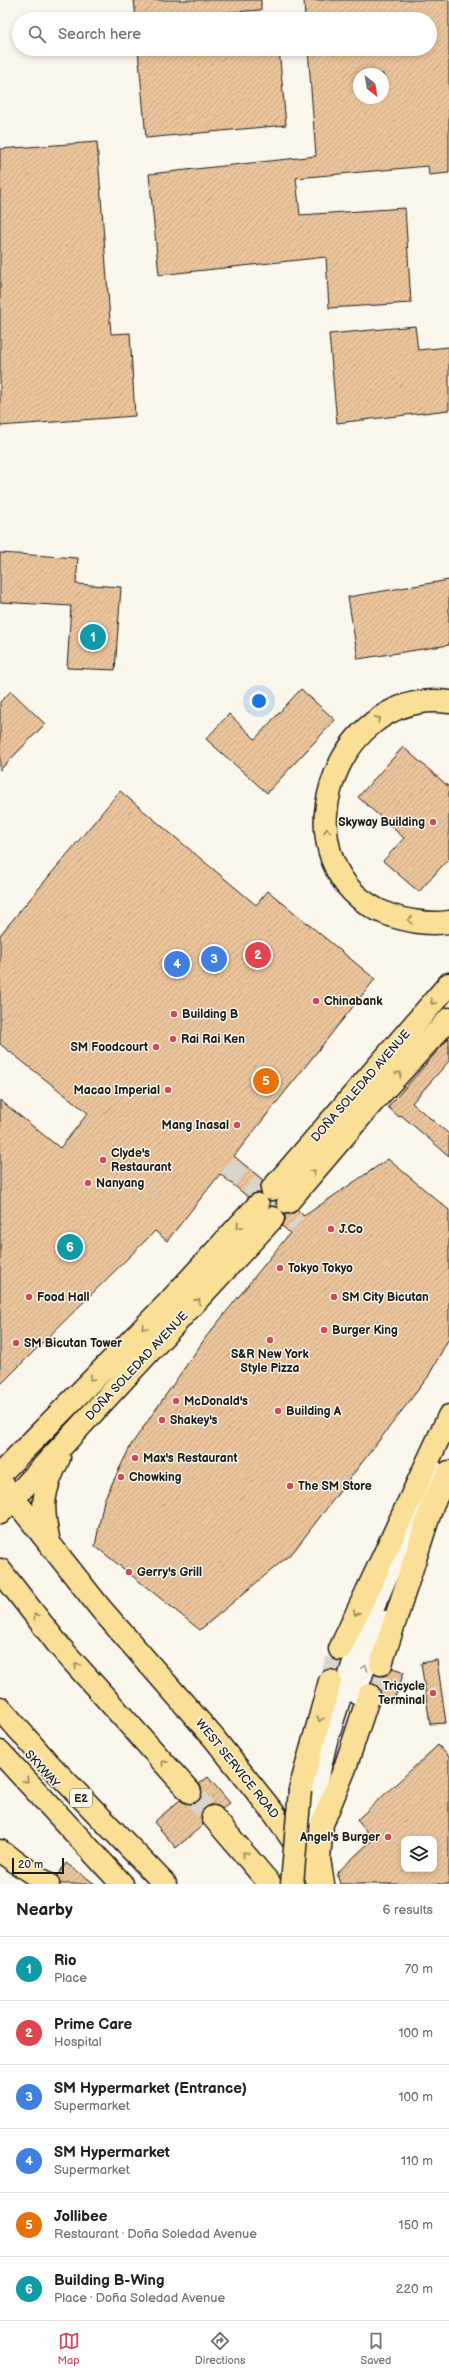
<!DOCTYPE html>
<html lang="en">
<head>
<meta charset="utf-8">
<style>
  :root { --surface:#fff; --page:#f2f2f2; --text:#202124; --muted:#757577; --line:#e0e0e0; --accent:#d1495b }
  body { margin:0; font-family:"Balsamiq Sans",sans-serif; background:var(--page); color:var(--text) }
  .controls { position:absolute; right:12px; bottom:12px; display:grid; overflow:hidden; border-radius:8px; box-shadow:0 2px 6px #0003 }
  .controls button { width:36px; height:36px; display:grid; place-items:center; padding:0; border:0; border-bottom:1px solid var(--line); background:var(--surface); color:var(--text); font:20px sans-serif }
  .compass { position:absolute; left:353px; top:68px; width:36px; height:36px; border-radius:50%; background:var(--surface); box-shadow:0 2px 6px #0003; rotate:150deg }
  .scale { position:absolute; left:12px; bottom:10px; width:52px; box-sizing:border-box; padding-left:4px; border:2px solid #1c1c1c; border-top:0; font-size:11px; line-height:14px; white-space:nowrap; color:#1c1c1c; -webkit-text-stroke:3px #fbf7ec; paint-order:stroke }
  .you { position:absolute; left:259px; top:701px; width:14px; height:14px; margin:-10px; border:3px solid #fff; border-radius:50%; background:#1a73e8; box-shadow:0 0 0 6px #1a73e833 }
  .badge { display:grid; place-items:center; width:26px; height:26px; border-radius:50%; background:var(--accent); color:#fff; font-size:13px; font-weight:700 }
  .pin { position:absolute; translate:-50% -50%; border:2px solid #fff; box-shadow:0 1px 4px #0006 }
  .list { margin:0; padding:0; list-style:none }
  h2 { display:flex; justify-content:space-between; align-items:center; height:52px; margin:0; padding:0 16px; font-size:17px }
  h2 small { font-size:13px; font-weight:400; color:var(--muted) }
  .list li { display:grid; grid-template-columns:26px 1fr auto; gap:12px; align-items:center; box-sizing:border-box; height:64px; padding:0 16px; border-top:1px solid var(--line) }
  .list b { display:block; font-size:15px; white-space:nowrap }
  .list p { margin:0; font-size:13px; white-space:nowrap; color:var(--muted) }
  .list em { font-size:13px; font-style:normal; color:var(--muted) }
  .icon { flex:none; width:22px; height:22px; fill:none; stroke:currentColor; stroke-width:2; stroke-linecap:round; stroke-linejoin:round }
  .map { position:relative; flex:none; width:449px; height:1884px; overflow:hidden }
  .search { position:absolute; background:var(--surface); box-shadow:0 2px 6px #0003; left:12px; right:12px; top:12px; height:44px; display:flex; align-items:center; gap:10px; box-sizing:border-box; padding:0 14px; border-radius:22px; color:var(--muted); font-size:15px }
  .sheet { height:436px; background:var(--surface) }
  nav { display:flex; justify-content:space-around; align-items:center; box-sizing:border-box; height:56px; border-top:1px solid var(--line); background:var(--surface); font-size:11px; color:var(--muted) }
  nav a { display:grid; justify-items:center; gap:2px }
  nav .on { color:var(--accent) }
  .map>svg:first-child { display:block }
</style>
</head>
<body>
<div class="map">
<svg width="449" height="1884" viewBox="0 0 449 1884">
  <defs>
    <pattern id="building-hatch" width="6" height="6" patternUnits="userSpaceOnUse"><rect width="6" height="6" fill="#ebc49b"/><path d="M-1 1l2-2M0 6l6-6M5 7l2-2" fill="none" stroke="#c9a885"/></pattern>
  </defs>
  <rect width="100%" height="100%" fill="#fbf7ec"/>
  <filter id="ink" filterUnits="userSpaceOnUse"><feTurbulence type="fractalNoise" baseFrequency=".025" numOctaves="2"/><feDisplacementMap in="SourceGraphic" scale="8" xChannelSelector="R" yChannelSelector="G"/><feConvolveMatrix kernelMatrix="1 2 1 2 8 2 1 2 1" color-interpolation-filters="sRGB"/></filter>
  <g filter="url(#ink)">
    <path fill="url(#building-hatch)" stroke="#1c1c1c" fill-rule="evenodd" d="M 134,0 L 261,0 L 261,10 L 136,19 Z
      M 304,0 L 449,0 L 449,173 L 429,175 L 428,166 L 296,178 L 300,215 L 405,208 L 411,303 L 329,308 L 326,257 L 159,275 L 149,174 L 316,156 L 308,49 L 430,49 L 430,19 L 416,19 L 416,12 L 379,15 L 379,19 L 305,19 ZM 359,74 L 383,74 L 383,98 L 359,98 Z
      M 138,49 L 279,49 L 286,125 L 146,138 Z
      M 97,142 L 111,334 L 130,333 L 135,416 L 0,426 L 0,149 Z
      M 415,326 L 418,350 L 449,347 L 449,410 L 337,423 L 329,334 Z
      M 0,553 L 78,558 L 76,584 L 121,587 L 115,670 L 67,668 L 71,606 L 0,602 Z
      M 449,580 L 449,645 L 358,659 L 348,597 Z
      M 301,689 L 335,720 L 267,793 L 206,739 L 229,714 L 255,739 Z
      M 11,691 L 45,724 L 0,770 L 0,702 Z
      M 403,747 L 449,787 L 449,858 L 419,892 L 383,861 L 404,838 L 358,797 Z
      M 120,791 L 256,905 L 268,891 L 375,979 L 234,1156 L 263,1180 L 260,1186 L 260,1193 L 254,1193 L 248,1197 L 220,1174 L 167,1241 L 155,1231 L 0,1385 L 0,1100 L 60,1148 L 88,1113 L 0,1044 L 0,935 Z
      M 449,1038 L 449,1061 L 412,1103 L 449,1134 L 449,1156 L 401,1115 L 399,1117 L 388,1107 Z
      M 388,1159 L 449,1210 L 449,1338 L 428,1377 L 293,1552 L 200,1630 L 95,1546 L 104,1500 L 131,1445 L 206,1337 L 290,1233 L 282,1226 L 285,1220 L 285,1214 L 292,1214 L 298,1210 L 304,1216 Z
      M 333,1659 L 341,1661 L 338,1672 L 329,1669 Z
      M 437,1660 L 446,1723 L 430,1724 L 421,1663 Z
      M 393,1668 L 404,1672 L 393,1703 L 381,1699 L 379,1687 L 372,1683 L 375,1674 L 384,1676 Z
      M 438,1745 L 449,1757 L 449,1884 L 340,1884 L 337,1873 L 373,1839 L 357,1820 ZM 404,1839 L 434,1839 L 434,1869 L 404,1869 Z
      M 208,1777 L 230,1803 L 222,1809 L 211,1805 L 205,1808 L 201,1819 L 203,1825 L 176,1848 L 154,1822 L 180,1800 L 186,1804 L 198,1802 L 202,1796 L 199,1784 Z
      M 66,1863 L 95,1884 L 60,1884 L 57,1876 Z"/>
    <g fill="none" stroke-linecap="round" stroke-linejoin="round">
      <path stroke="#dad6cd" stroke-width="19" stroke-dasharray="19 10" stroke-linecap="butt" d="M 227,1165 L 297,1225"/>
      <path stroke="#dad6cd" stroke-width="22" stroke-dasharray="22 11" stroke-linecap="butt" d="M 330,1681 L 340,1649
        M 369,1695 L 381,1664
        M 190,1792 L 213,1817"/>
      <g stroke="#1c1c1c" stroke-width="22">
        <path id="minor" d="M 421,1512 L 433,1469
          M 356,1694 L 383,1620
          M 302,1853 L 327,1743 L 354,1657 L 409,1525"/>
      </g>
      <g stroke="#1c1c1c" stroke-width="25">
        <path id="major" d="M 272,1189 L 449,984
          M 288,1202 L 373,1102 L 449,1019
          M 0,1474 L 167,1304 L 258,1205
          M 0,1481 L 101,1609 L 213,1737 L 277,1817 L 311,1867 L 318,1884
          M 0,1513 L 273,1218
          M 49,1542 C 41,1506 42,1492 59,1458"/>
      </g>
      <g stroke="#1c1c1c" stroke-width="25">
        <path id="highway" d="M 449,702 C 331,687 274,869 387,914 C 405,921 429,925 449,922
          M 0,1570 L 60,1647 L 190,1792
          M 340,1649 L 449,1416
          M 381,1664 L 433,1503 L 449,1472
          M 0,1708 L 47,1762 L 165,1884
          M 0,1752 L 122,1884
          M 300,1790 L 330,1681
          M 213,1817 L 270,1884
          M 0,1851 L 48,1884
          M 323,1884 L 319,1859 L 322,1824 L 345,1768 L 369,1695"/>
      </g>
      <use href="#minor" stroke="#fbf7ec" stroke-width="19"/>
      <use href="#major" stroke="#fbdf96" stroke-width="22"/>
      <use href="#highway" stroke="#fbdf96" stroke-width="22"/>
      <g stroke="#1c1c1c" stroke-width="25" stroke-linecap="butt">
        <path id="highway-bridge" d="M 292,1884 L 300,1790"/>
      </g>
      <use href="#highway-bridge" stroke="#fbdf96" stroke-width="22"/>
    </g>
    <defs><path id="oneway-chevron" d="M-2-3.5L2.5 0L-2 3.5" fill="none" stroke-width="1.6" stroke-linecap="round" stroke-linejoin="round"/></defs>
    <g stroke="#97875f">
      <use href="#oneway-chevron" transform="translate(378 719) rotate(-32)"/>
      <use href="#oneway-chevron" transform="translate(327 831) rotate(-94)"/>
      <use href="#oneway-chevron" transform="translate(410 920) rotate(-176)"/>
      <use href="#oneway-chevron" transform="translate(433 1002) rotate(132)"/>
      <use href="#oneway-chevron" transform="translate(399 1074) rotate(-47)"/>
      <use href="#oneway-chevron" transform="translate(313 1172) rotate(-49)"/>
      <use href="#oneway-chevron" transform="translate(239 1226) rotate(132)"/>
      <use href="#oneway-chevron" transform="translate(198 1301) rotate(-48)"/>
      <use href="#oneway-chevron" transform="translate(144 1327) rotate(135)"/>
      <use href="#oneway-chevron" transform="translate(92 1378) rotate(134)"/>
      <use href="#oneway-chevron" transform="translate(356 1613) rotate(115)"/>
      <use href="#oneway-chevron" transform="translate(36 1616) rotate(-128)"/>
      <use href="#oneway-chevron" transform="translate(77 1666) rotate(-132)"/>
      <use href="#oneway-chevron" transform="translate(320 1719) rotate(105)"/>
      <use href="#oneway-chevron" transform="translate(164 1763) rotate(-132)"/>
      <use href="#oneway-chevron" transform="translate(26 1780) rotate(48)"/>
      <use href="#oneway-chevron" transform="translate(245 1854) rotate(-131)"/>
    </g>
    <use stroke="#97948e" href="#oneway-chevron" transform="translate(365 1668) rotate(-70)"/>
  </g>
  <g fill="#d1495b" stroke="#fbf7ec" stroke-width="1.5">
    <circle cx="433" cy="822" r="4"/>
    <circle cx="316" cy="1001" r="4"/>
    <circle cx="174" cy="1014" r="4"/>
    <circle cx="173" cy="1039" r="4"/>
    <circle cx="156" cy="1047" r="4"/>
    <circle cx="168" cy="1090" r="4"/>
    <circle cx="237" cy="1125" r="4"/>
    <circle cx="103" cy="1160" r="4"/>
    <circle cx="88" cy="1183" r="4"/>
    <circle cx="331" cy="1229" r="4"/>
    <circle cx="280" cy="1268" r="4"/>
    <circle cx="29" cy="1297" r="4"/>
    <circle cx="334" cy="1297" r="4"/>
    <circle cx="324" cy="1330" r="4"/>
    <circle cx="270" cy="1340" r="4"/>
    <circle cx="16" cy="1343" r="4"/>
    <circle cx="176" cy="1401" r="4"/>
    <circle cx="278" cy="1411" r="4"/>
    <circle cx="162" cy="1420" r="4"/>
    <circle cx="135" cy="1458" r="4"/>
    <circle cx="121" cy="1477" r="4"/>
    <circle cx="290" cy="1486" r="4"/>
    <circle cx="129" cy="1572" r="4"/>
    <circle cx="433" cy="1693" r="4"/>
    <circle cx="388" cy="1837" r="4"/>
  </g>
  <g text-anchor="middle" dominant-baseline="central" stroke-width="3" stroke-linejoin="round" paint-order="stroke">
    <rect fill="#fbf7ec" stroke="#5f5e5a" stroke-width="1" x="70" y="1789" width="22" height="18" rx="3"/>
    <g font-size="11" font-weight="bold" fill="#1c1c1c">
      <text x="81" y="1798">E2</text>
    </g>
    <g font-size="12" font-weight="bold" fill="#1c1c1c" stroke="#fbf7ec" text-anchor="start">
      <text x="425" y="822" text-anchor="end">Skyway Building</text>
      <text x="324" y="1001">Chinabank</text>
      <text x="182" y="1014">Building B</text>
      <text x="181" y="1039">Rai Rai Ken</text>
      <text x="148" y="1047" text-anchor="end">SM Foodcourt</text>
      <text x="160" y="1090" text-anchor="end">Macao Imperial</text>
      <text x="229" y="1125" text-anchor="end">Mang Inasal</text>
      <text x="111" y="1153">Clyde's<tspan x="111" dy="14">Restaurant</tspan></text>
      <text x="96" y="1183">Nanyang</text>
      <text x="339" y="1229">J.Co</text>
      <text x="288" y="1268">Tokyo Tokyo</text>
      <text x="37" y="1297">Food Hall</text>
      <text x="342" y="1297">SM City Bicutan</text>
      <text x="332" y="1330">Burger King</text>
      <text x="24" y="1343">SM Bicutan Tower</text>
      <text x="270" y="1354" text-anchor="middle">S&amp;R New York<tspan x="270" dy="14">Style Pizza</tspan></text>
      <text x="184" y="1401">McDonald's</text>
      <text x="286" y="1411">Building A</text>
      <text x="170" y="1420">Shakey's</text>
      <text x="143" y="1458">Max's Restaurant</text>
      <text x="129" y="1477">Chowking</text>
      <text x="298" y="1486">The SM Store</text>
      <text x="137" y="1572">Gerry's Grill</text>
      <text x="425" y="1686" text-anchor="end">Tricycle<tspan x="425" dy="14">Terminal</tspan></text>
      <text x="380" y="1837" text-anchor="end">Angel's Burger</text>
    </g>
    <g font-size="12" fill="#1c1c1c" stroke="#fbf7ec">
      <text transform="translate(361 1086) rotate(-49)">DOÑA SOLEDAD AVENUE</text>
      <text transform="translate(137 1366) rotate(-47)">DOÑA SOLEDAD AVENUE</text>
      <text transform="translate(42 1769) rotate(48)">SKYWAY</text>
      <text transform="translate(237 1769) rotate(51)">WEST SERVICE ROAD</text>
    </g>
  </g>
</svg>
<div class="controls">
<button><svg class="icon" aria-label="layers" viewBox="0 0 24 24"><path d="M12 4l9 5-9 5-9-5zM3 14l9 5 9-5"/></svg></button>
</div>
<svg class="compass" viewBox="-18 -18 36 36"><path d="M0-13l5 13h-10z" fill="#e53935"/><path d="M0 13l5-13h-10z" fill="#757577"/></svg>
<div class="scale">20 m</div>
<div class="you"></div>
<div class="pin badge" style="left:93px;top:637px;background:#0f9aa8">1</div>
<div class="pin badge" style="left:258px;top:955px;background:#e0444e">2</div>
<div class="pin badge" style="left:214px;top:959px;background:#3f7fe0">3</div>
<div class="pin badge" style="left:177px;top:964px;background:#3f7fe0">4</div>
<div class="pin badge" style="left:266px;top:1081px;background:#e8710a">5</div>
<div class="pin badge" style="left:70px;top:1247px;background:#0f9aa8">6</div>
<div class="search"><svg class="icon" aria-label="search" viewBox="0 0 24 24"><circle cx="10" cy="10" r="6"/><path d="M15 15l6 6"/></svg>Search here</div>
</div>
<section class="sheet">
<h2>Nearby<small>6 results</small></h2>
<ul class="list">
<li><span class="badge" style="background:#0f9aa8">1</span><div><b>Rio</b><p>Place</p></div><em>70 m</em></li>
<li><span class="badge" style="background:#e0444e">2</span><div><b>Prime Care</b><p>Hospital</p></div><em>100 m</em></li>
<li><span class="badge" style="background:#3f7fe0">3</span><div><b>SM Hypermarket (Entrance)</b><p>Supermarket</p></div><em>100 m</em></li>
<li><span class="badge" style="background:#3f7fe0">4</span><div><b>SM Hypermarket</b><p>Supermarket</p></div><em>110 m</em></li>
<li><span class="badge" style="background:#e8710a">5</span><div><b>Jollibee</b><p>Restaurant · Doña Soledad Avenue</p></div><em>150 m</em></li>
<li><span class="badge" style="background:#0f9aa8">6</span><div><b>Building B-Wing</b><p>Place · Doña Soledad Avenue</p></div><em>220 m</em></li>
</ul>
</section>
<nav>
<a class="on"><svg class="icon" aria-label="map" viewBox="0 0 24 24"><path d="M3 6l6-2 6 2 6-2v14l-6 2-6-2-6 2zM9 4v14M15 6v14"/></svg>Map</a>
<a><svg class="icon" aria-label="directions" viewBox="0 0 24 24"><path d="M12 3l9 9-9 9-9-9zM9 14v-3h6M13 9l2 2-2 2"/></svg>Directions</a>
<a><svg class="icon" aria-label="saved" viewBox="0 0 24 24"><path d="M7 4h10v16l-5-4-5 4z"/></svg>Saved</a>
</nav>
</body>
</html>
